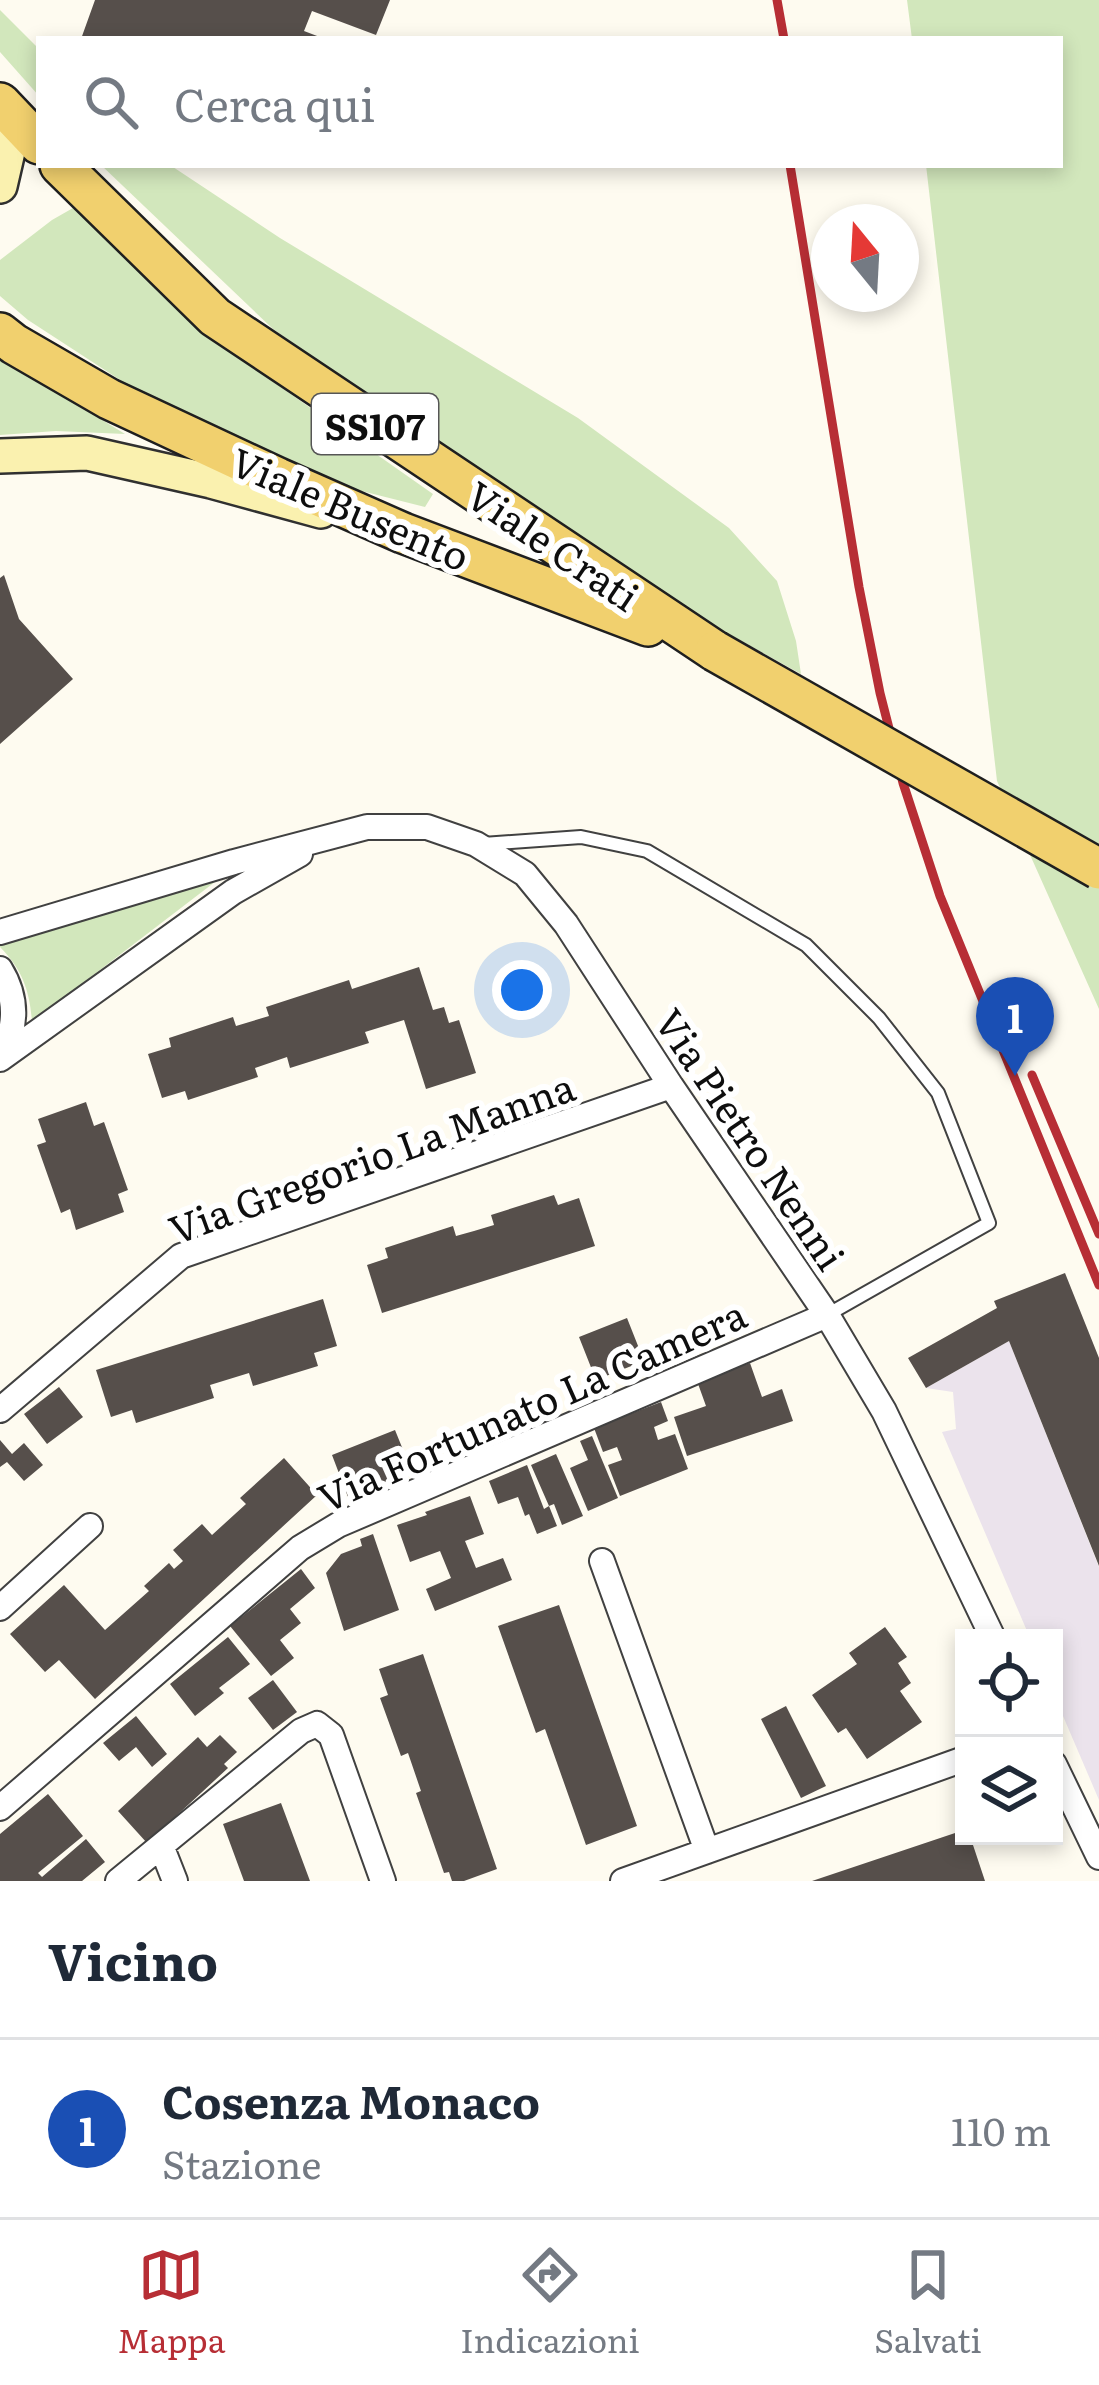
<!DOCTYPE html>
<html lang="it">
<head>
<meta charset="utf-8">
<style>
  :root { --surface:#fff; --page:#f2f2f3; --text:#1f2937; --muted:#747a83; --line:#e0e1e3; --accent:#b72e35 }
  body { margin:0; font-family:Literata,serif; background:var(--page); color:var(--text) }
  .controls { position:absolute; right:36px; bottom:36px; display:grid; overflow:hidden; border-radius:0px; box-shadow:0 6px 18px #0003 }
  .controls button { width:108px; height:108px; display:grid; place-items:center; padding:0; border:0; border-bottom:3px solid var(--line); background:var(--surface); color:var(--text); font:60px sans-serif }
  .compass { position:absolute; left:811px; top:204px; width:108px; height:108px; border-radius:50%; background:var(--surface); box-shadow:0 6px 18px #0003; rotate:342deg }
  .you { position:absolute; left:522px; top:990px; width:42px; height:42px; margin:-30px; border:9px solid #fff; border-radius:50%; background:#1a73e8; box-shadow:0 0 0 18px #1a73e833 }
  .badge { display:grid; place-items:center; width:78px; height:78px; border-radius:50%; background:var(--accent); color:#fff; font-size:39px; font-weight:700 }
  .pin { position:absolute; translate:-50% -99px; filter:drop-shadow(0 3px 6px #0008) }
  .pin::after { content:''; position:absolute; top:63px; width:42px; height:36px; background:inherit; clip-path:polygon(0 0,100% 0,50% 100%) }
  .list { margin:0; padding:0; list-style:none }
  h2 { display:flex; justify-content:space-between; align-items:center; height:156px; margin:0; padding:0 48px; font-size:51px }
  h2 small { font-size:39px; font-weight:400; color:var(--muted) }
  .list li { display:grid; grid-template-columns:78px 1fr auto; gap:36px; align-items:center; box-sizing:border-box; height:180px; padding:0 48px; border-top:3px solid var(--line) }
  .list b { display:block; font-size:45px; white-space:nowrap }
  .list p { margin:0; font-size:39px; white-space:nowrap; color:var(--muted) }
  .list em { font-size:39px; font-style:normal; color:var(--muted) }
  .icon { flex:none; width:66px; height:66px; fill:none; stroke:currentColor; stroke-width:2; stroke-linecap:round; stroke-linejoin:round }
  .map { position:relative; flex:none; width:1099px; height:1881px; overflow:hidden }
  .search { position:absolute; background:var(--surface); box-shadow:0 6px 18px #0003; left:36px; right:36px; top:36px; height:132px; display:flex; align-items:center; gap:30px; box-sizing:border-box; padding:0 42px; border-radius:0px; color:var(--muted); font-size:45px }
  .sheet { height:336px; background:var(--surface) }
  nav { display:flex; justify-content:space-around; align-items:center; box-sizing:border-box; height:168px; border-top:3px solid var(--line); background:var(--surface); font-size:33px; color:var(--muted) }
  nav a { display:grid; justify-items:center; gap:6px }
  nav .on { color:var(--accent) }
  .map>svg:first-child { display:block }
</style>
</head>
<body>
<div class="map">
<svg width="1099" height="1881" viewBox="0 0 1099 1881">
  <rect width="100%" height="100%" fill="#fefbf0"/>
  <path fill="#ebe3ec" d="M 1009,1341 L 1099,1567 L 1099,1800 L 1054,1695 L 1054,1638 L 1030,1638 L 942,1432 L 956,1429 L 953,1392 L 926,1388 Z"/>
  <path fill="#d2e7bc" d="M 907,0 L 1099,0 L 1099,1009 L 997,781 L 926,165 L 1060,165 L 1060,39 L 912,39 Z
    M 0,10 L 39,49 L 39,96 L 0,52 Z
    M 101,165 L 170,165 L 280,238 L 578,418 L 729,528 L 777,581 L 796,641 L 801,674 L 665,599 L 533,511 L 273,329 Z
    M 73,208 L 97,220 L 221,345 L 433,494 L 425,507 L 318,480 L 154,402 L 28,320 L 0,296 L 0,260 L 52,220 Z
    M 0,357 L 125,434 L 56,431 L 0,435 Z
    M 224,875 L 32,1022 C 30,991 22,969 0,947 L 0,938 Z"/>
  <path fill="#564f4b" d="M 95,0 L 390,0 L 376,35 L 312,11 L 304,31 L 325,39 L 81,39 Z
    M 4,575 L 19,619 L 73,679 L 0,744 L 0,578 Z
    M 419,967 L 433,1010 L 444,1007 L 449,1023 L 459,1020 L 476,1073 L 426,1089 L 404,1020 L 365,1032 L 369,1043 L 290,1068 L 287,1057 L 255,1068 L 258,1077 L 188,1100 L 185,1091 L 162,1098 L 148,1054 L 171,1047 L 169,1038 L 233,1017 L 236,1026 L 269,1016 L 266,1007 L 349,980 L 352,989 Z
    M 86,1102 L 94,1126 L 104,1122 L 128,1190 L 118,1194 L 124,1212 L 76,1230 L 70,1209 L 61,1213 L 37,1145 L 46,1142 L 38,1119 Z
    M 554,1195 L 558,1205 L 579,1198 L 595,1246 L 382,1313 L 367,1265 L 388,1258 L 385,1248 L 453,1226 L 456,1236 L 474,1231 L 494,1225 L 491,1215 Z
    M 1065,1273 L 1099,1358 L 1099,1566 L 1009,1341 L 926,1388 L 908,1358 L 997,1308 L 994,1301 Z
    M 323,1299 L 337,1346 L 314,1353 L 318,1366 L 253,1386 L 249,1373 L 210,1385 L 214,1398 L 136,1423 L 132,1410 L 111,1417 L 96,1370 Z
    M 627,1318 L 644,1361 L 596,1380 L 579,1337 Z
    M 750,1363 L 762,1397 L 782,1389 L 793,1421 L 687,1456 L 674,1417 L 706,1406 L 697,1381 Z
    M 59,1387 L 83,1417 L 47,1444 L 24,1414 Z
    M 661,1402 L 668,1421 L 654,1427 L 658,1440 L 675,1434 L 688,1469 L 620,1496 L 608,1465 L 622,1460 L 617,1447 L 603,1452 L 594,1428 Z
    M 395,1430 L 412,1472 L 348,1497 L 332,1455 Z
    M 592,1436 L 618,1498 L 588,1511 L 570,1468 L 588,1460 L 580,1441 Z
    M 0,1440 L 12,1454 L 24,1443 L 43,1465 L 24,1481 L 7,1462 L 0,1467 Z
    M 556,1454 L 583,1516 L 562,1525 L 554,1504 L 549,1506 L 557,1526 L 537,1534 L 529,1514 L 525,1516 L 518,1497 L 498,1504 L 489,1481 L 527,1465 L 544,1509 L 549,1506 L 531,1465 Z
    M 284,1458 L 317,1495 L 95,1699 L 59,1660 L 45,1672 L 10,1634 L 64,1585 L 105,1630 L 149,1591 L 144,1586 L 169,1563 L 174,1569 L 183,1561 L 173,1550 L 202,1524 L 212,1535 L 246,1504 L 240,1498 Z
    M 470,1496 L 484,1534 L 465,1541 L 476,1568 L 503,1558 L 512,1580 L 435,1611 L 426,1589 L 451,1578 L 440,1551 L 410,1562 L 397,1525 L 427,1515 L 425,1512 Z
    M 373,1534 L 399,1610 L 344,1631 L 326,1573 L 341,1554 L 362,1546 L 360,1539 Z
    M 301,1569 L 315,1588 L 290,1609 L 301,1623 L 280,1640 L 294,1658 L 271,1676 L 230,1626 Z
    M 559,1605 L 637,1826 L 586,1845 L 545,1729 L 536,1733 L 498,1626 Z
    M 885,1627 L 907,1657 L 898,1663 L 911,1683 L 900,1691 L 922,1722 L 867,1759 L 846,1728 L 838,1733 L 812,1695 L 857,1664 L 849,1653 Z
    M 228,1637 L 250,1664 L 219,1688 L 224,1693 L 195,1716 L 170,1684 Z
    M 423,1654 L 497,1869 L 464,1881 L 452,1881 L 449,1872 L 444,1873 L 416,1793 L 421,1791 L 408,1753 L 401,1756 L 380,1698 L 388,1695 L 379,1669 Z
    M 273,1680 L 297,1712 L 273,1730 L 248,1698 Z
    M 786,1706 L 826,1786 L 801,1798 L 761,1719 Z
    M 136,1716 L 167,1754 L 152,1767 L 136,1747 L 119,1761 L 103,1743 Z
    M 220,1735 L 237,1752 L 224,1764 L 228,1768 L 147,1843 L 118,1811 L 198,1737 L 207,1747 Z
    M 48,1794 L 83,1836 L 38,1873 L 42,1877 L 86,1839 L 105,1862 L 82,1881 L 0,1881 L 0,1834 Z
    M 281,1803 L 310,1881 L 244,1881 L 223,1824 Z
    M 964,1830 L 964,1836 L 970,1836 L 985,1881 L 812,1881 Z"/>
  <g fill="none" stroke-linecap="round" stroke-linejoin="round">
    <g stroke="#414141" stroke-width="16">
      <path id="lane" d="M 483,844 L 581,837 L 647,851 L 806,945 L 879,1018 L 938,1093 L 989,1223 L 827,1315"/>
    </g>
    <g stroke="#414141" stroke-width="28">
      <path id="street" d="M 0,932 L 234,862 L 367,827 L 427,827 L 476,844 L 525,874 L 566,924 L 671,1086 L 827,1315 L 884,1411 L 993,1638
        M 0,969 C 18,998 17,1027 1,1057
        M 0,1059 L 233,892 L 300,854
        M 0,1410 L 181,1256 L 671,1086
        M 602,1561 L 707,1851
        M 0,1608 L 90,1526
        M 1054,1764 L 1099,1857
        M 0,1808 L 300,1548 L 338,1525 L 827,1315
        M 162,1848 L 175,1881
        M 118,1881 L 301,1731 L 317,1724 L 331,1735 L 383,1881
        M 623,1881 L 964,1759"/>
    </g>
    <g stroke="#303030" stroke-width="38">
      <path id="secondary" d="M 0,186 L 15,121
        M 0,456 L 87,453 L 211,481 L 321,511"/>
    </g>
    <g stroke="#1f1f1f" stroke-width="44">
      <path id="primary" d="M 0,103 L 39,144
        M 60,165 L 215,317 L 715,651
        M 0,333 L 14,344 L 109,399 L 278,478 L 403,533 L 648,626"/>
    </g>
    <use href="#lane" stroke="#fff" stroke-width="12"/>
    <use href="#street" stroke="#fff" stroke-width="24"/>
    <use href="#secondary" stroke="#faf1af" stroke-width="33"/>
    <use href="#primary" stroke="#f1d06e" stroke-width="39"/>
    <path stroke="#b72e35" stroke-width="9" d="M 777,0 L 784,39
      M 790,165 L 859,587 L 880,693 L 903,783 L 940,896 L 1099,1285
      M 1032,1075 L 1099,1234"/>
    <g stroke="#1f1f1f" stroke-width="44" stroke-linecap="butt">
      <path id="primary-bridge" d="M 715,651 L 1099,869"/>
    </g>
    <use href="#primary-bridge" stroke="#f1d06e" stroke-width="39"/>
  </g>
  <g text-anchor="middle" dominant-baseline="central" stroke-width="12" stroke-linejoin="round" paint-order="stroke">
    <rect fill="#fff" stroke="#565656" stroke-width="3" x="312" y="394" width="126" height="60" rx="9"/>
    <g font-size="36" font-weight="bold" fill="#0e0e0e">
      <text x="375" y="424">SS107</text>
    </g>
    <g font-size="39" fill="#0e0e0e" stroke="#fff">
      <text transform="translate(351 507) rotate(23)">Viale Busento</text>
      <text transform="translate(554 544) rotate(34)">Viale Crati</text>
      <text transform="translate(752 1138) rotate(56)">Via Pietro Nenni</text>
      <text transform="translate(371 1156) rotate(-20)">Via Gregorio La Manna</text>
      <text transform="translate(531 1404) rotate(-24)">Via Fortunato La Camera</text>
    </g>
  </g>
</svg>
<div class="controls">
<button><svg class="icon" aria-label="locate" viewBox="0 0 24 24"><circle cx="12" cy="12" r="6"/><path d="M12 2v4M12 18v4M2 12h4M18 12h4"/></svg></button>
<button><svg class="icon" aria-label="layers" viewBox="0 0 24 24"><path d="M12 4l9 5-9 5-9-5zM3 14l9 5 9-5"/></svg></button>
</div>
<svg class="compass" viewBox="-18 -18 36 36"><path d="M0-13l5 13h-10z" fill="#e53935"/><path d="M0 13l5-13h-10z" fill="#747a83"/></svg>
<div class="you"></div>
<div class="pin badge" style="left:1015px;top:1076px;background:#1a4fb4">1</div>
<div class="search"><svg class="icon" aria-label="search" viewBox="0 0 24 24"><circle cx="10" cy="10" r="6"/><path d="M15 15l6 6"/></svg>Cerca qui</div>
</div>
<section class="sheet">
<h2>Vicino<small></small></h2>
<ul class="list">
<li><span class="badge" style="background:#1a4fb4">1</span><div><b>Cosenza Monaco</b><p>Stazione</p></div><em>110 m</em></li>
</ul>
</section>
<nav>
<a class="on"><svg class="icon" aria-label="map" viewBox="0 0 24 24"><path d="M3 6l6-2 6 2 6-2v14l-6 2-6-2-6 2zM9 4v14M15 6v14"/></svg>Mappa</a>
<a><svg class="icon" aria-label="directions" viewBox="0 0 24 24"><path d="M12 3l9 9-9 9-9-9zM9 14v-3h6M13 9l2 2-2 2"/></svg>Indicazioni</a>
<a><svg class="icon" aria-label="saved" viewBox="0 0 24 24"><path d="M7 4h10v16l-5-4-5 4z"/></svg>Salvati</a>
</nav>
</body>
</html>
